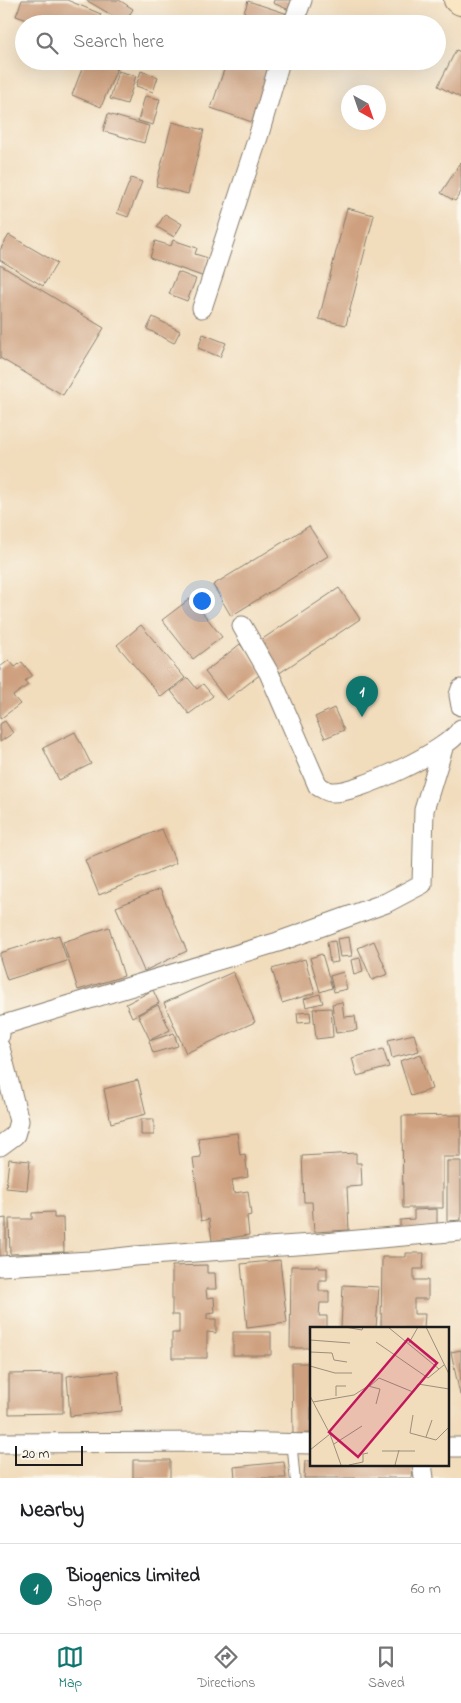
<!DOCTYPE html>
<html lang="en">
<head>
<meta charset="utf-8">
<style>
  :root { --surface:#fff; --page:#f2f2f2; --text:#202124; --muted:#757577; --line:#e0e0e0; --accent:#0f766e }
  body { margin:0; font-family:"Indie Flower",sans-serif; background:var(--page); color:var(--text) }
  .compass { position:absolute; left:341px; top:85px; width:45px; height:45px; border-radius:50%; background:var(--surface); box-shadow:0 5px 20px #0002; rotate:140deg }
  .scale { position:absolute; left:15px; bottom:12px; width:68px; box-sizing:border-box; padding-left:5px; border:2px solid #1c1c1c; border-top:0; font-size:14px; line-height:18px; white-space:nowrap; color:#1c1c1c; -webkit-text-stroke:4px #fbf7ec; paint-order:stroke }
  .you { position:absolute; left:201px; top:600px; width:18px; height:18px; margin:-12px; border:4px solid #fff; border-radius:50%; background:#1a73e8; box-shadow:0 0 0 8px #1a73e833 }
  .badge { display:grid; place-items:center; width:32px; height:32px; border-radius:50%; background:var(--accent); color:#fff; font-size:16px; font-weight:700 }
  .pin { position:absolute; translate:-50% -41px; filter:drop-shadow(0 1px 2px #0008) }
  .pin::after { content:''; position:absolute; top:26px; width:18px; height:15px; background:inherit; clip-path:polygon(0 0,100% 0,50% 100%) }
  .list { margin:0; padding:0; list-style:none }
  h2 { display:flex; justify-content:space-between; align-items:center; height:65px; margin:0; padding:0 20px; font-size:21px }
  h2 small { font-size:16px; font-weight:400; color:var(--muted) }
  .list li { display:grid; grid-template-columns:32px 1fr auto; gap:15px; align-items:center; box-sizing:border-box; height:90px; padding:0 20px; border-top:1px solid var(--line) }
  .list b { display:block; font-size:19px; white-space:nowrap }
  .list p { margin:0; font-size:16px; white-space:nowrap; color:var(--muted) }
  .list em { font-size:16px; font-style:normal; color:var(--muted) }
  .icon { flex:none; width:28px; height:28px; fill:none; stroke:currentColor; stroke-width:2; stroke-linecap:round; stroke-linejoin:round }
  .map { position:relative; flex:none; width:461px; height:1478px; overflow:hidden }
  .search { position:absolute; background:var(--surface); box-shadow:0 5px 20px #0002; left:15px; right:15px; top:15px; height:55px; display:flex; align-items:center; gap:12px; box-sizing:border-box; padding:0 18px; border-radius:28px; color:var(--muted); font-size:19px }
  .sheet { height:155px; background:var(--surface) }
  nav { display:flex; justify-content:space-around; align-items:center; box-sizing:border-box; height:70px; border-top:1px solid var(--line); background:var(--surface); font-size:14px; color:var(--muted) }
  nav a { display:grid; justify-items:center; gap:2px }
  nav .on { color:var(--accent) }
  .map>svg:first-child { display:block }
</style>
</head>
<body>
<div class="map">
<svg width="461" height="1478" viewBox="0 0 461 1478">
  <rect width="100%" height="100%" fill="#fbf7ec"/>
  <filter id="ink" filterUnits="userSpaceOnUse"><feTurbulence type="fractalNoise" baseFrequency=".02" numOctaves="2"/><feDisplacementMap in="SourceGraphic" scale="10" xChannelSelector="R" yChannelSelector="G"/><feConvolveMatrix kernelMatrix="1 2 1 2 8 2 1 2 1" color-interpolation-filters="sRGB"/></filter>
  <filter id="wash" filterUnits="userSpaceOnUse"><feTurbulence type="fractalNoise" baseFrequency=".0096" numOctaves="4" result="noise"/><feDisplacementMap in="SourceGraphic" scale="20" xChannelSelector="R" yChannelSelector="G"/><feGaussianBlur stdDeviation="1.12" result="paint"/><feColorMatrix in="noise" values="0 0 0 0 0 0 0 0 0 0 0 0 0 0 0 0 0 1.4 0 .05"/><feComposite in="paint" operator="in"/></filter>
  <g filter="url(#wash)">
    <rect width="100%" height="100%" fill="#f1dcbc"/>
    <g id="blocks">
      <path fill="#cea07f" d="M 22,0 L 67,0 L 101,14 L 97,24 L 32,24 L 33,22 L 16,16 Z
        M 86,0 L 119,0 L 133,9 L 125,23 Z
        M 274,0 L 299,0 L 294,12 L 273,3 Z
        M 248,1 L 288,14 L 285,24 L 240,24 Z
        M 456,50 L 461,52 L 461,98 L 438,86 Z
        M 85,61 L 120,61 L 101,107 L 72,95 Z
        M 227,61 L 272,61 L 252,122 L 211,108 Z
        M 118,71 L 136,76 L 127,104 L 110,99 Z
        M 141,71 L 158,77 L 153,92 L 136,86 Z
        M 145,96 L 160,99 L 153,125 L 138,121 Z
        M 108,114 L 149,126 L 144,143 L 103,131 Z
        M 172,122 L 204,130 L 188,194 L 156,186 Z
        M 461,162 L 461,192 L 455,201 L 441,193 Z
        M 131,178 L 142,182 L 128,217 L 117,213 Z
        M 347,208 L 374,215 L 346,325 L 319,319 Z
        M 165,214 L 182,224 L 174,237 L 157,227 Z
        M 9,235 L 57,263 L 43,286 L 0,260 L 0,250 Z
        M 173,240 L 197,248 L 195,254 L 208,258 L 202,276 L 150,258 L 155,241 L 171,246 Z
        M 0,265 L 104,328 L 63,395 L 0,358 Z
        M 178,272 L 196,279 L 187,301 L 169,294 Z
        M 153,317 L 180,331 L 174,343 L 147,329 Z
        M 203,334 L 226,343 L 220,357 L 198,348 Z
        M 309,526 L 328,556 L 231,616 L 213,585 Z
        M 339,588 L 360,619 L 278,674 L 258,642 Z
        M 191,598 L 222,637 L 193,659 L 162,620 Z
        M 141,625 L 185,678 L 161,697 L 117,645 Z
        M 240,644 L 262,673 L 227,700 L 205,672 Z
        M 9,660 L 15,667 L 22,662 L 32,675 L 25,681 L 28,685 L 13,696 L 20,704 L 0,719 L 0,667 Z
        M 188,678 L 197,689 L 203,684 L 213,696 L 189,714 L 171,691 Z
        M 334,708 L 344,730 L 325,738 L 315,717 Z
        M 5,721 L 13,733 L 0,742 L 0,724 Z
        M 75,732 L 91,764 L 59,780 L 43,748 Z
        M 162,829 L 176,863 L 99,895 L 85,860 Z
        M 160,889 L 187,951 L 144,971 L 116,907 Z
        M 109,927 L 124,976 L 78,990 L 63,942 Z
        M 59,935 L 67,961 L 7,980 L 0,958 L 0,953 Z
        M 349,937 L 352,956 L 340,957 L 337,939 Z
        M 335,941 L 338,962 L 330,963 L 327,942 Z
        M 374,941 L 388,974 L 372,980 L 358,948 Z
        M 322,954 L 332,988 L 320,992 L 310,958 Z
        M 360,958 L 363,972 L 354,975 L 351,960 Z
        M 305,959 L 315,993 L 282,1003 L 272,969 Z
        M 233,972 L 255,1022 L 186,1053 L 164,1003 Z
        M 343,972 L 347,989 L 334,992 L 330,976 Z
        M 153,990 L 159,1003 L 132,1017 L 126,1004 Z
        M 320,994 L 323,1003 L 306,1007 L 304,999 Z
        M 342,1002 L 344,1017 L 355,1016 L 357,1030 L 336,1033 L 332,1004 Z
        M 158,1005 L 170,1030 L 150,1040 L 138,1015 Z
        M 331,1008 L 333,1037 L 316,1039 L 313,1009 Z
        M 310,1012 L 311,1022 L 298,1023 L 297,1013 Z
        M 174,1033 L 178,1046 L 153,1053 L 149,1041 Z
        M 414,1034 L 419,1051 L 392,1058 L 388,1040 Z
        M 383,1049 L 389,1067 L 357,1076 L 352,1058 Z
        M 421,1054 L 432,1089 L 411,1096 L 400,1061 Z
        M 138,1080 L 146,1114 L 111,1123 L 104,1089 Z
        M 461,1115 L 461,1157 L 443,1157 L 443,1208 L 403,1208 L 402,1116 Z
        M 141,1119 L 154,1119 L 154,1135 L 141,1135 Z
        M 237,1133 L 240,1155 L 245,1154 L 248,1177 L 232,1180 L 234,1193 L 248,1191 L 251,1215 L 247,1216 L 249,1235 L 212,1241 L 209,1219 L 201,1221 L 193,1158 L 201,1157 L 198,1138 Z
        M 356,1153 L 356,1163 L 361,1163 L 362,1186 L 347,1187 L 349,1230 L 314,1232 L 312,1202 L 304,1202 L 302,1156 Z
        M 9,1159 L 30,1161 L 27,1190 L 6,1188 Z
        M 447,1161 L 461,1161 L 461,1220 L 447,1221 Z
        M 437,1209 L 437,1227 L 400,1227 L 400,1220 L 414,1219 L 414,1210 Z
        M 54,1212 L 54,1218 L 63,1218 L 64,1252 L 10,1254 L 9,1219 L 32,1219 L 32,1213 Z
        M 6,1218 L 6,1258 L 0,1258 L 0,1219 Z
        M 406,1253 L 424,1253 L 423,1269 L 414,1269 L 414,1280 L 428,1280 L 428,1299 L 414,1299 L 414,1314 L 425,1314 L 424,1328 L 381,1328 L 382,1257 L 406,1257 Z
        M 280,1260 L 287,1323 L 247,1328 L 241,1264 Z
        M 207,1265 L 207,1273 L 215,1273 L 216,1289 L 206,1289 L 207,1298 L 214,1297 L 215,1313 L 207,1314 L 207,1319 L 216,1319 L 216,1333 L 207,1332 L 207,1358 L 172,1358 L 172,1333 L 179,1333 L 179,1315 L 172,1315 L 172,1266 Z
        M 291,1266 L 319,1266 L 319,1268 L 327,1268 L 327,1280 L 319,1280 L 319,1291 L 329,1291 L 329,1303 L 320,1303 L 319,1316 L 327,1316 L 327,1328 L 311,1328 L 311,1348 L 290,1348 Z
        M 343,1285 L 379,1287 L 376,1328 L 341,1328 Z
        M 233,1332 L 271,1332 L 271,1355 L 233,1355 Z
        M 461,1350 L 461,1395 L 460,1395 L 451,1352 Z
        M 292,1363 L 311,1363 L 311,1433 L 293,1434 Z
        M 118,1371 L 122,1411 L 70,1416 L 67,1376 Z
        M 63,1373 L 63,1413 L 9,1414 L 9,1374 Z
        M 133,1460 L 170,1460 L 170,1478 L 133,1478 Z
        M 305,1461 L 311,1461 L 311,1464 L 413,1464 L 412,1478 L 304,1478 Z
        M 284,1462 L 286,1478 L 235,1478 L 234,1467 Z"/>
    </g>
  </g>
  <g filter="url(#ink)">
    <use href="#blocks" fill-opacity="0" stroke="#867c6c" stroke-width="1"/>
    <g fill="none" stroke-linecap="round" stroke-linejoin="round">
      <g stroke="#867c6c" stroke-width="11">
        <path id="lane" d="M 292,1444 L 295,1478"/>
      </g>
      <g stroke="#867c6c" stroke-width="21">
        <path id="street" d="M 293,24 L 302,0
          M 202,308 L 259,134 L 280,61
          M 242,626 L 269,673 L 318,786 C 322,788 327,792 331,792 C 357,794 449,750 461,729
          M 461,689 L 459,695 L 461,706
          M 0,1035 L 0,1026 L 278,942 L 386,903 L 422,884 L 424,810 L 444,745
          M 0,1048 L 19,1121 L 15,1135 L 0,1146
          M 0,1266 L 91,1261 L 135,1256 L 312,1244 L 461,1231
          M 0,1443 L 223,1442 L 311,1444
          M 447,1447 L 461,1447
          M 422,1464 L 424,1478"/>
      </g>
      <g stroke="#867c6c" stroke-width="28">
        <path id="secondary" d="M 457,0 L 461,2"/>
      </g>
      <use href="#lane" stroke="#fff" stroke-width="9"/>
      <use href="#street" stroke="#fff" stroke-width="19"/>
      <use href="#secondary" stroke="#fbe6c4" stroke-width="26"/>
    </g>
  </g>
  <g transform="translate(310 1327)">
    <rect width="139" height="139" fill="#f1dcbc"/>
    <path fill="none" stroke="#9c8f7c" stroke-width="1" d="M 35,0 L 52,3 L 53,0M 78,0 L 129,42M 116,0 L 139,47M 0,13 L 40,16M 66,15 L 118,51 L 134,38M 99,16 L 108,0M 0,25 L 22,26 L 24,33 L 37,35M 0,39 L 25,46 L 42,46M 60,59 L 69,51 L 103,65 L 108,57 L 139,62M 0,69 L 20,107 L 31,138M 26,69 L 26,59 L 36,59M 3,75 L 44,68 L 58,59 L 70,62 L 66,77M 103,88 L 100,106 L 126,113 L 139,100M 116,110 L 122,93M 24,117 L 52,99M 0,123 L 20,107M 72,124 L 105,124M 39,138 L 53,135 L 53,127 L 58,126M 85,138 L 89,123"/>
    <path fill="#c2185b" fill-opacity="0.15" stroke="#c2185b" stroke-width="2.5" d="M 98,12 L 127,36 L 48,130 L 19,105 Z"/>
    <rect width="139" height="139" fill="none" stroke="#1c1c1c" stroke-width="2.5"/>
  </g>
</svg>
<svg class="compass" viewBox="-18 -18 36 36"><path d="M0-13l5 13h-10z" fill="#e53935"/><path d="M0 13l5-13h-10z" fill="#757577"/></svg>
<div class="scale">20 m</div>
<div class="you"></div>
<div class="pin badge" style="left:362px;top:717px">1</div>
<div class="search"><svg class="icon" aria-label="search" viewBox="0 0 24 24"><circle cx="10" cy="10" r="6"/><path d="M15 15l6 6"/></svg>Search here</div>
</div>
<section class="sheet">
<h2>Nearby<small></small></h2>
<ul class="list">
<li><span class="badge">1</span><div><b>Biogenics Limited</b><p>Shop</p></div><em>60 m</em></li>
</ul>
</section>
<nav>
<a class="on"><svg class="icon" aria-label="map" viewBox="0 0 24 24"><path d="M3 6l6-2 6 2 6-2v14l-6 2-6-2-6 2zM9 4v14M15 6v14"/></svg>Map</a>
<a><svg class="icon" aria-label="directions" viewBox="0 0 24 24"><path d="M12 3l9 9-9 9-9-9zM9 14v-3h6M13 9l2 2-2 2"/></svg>Directions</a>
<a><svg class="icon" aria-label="saved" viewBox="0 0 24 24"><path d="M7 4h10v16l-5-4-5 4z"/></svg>Saved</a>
</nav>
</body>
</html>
